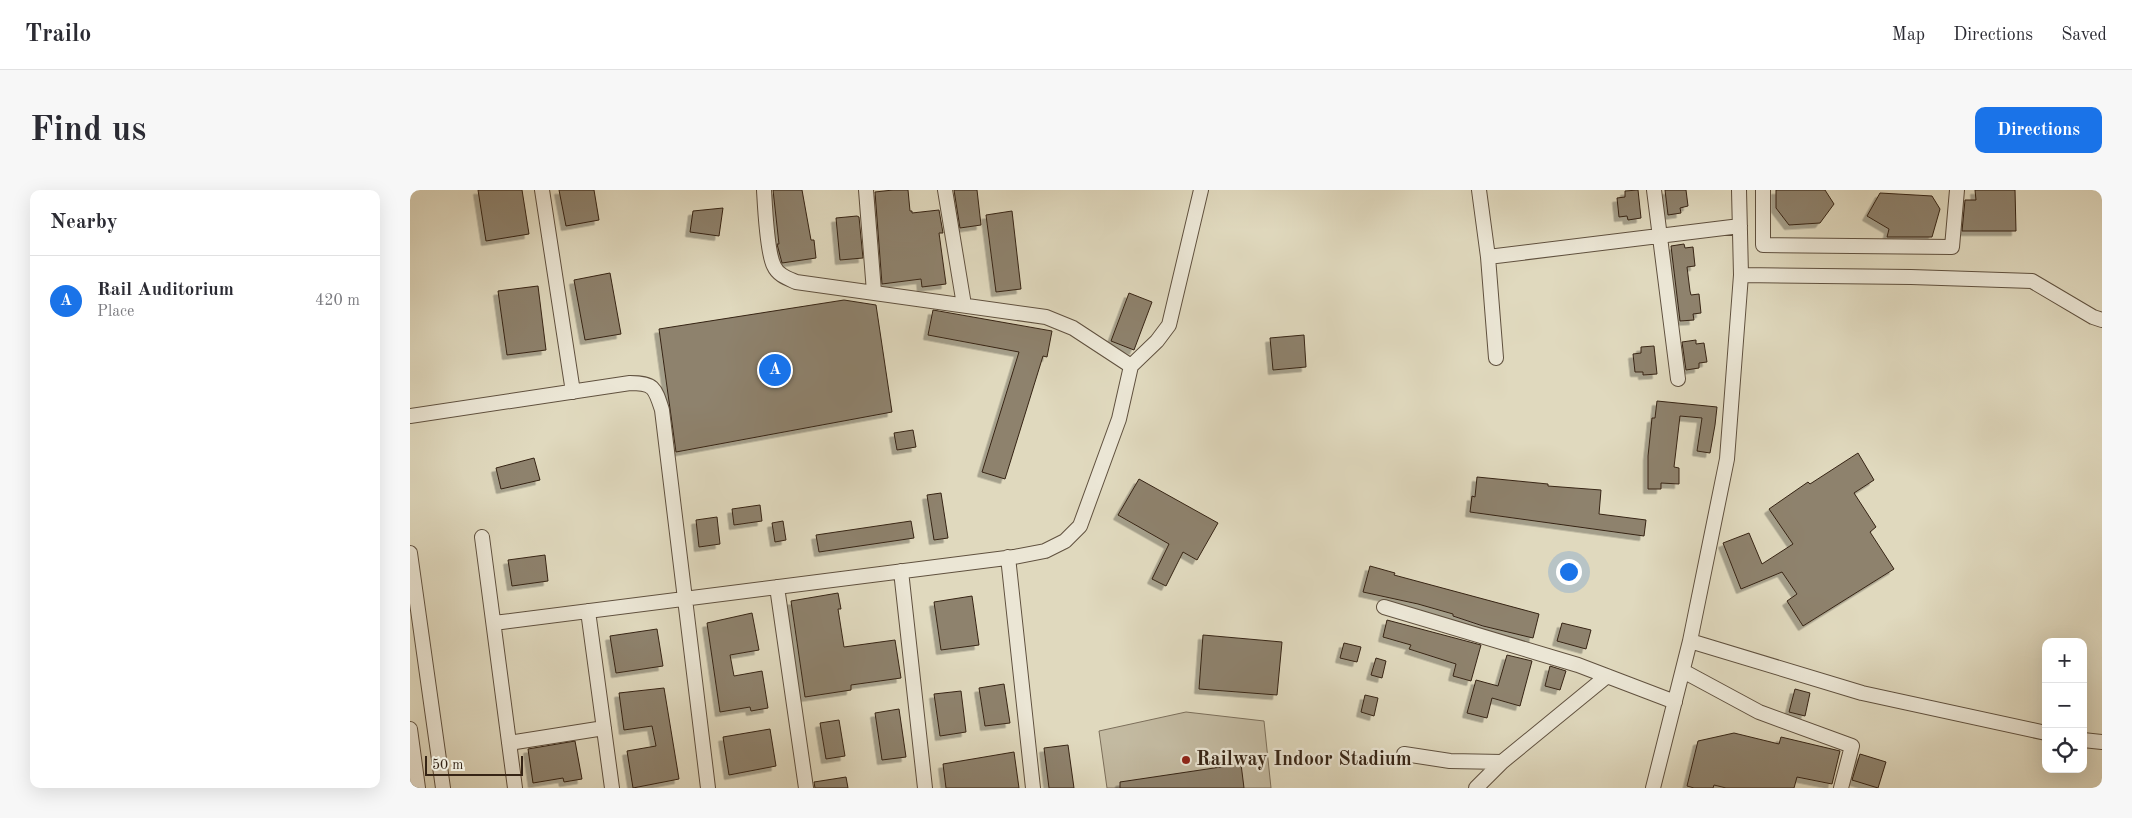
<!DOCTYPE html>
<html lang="en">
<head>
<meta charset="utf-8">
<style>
  :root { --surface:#fff; --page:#f7f7f7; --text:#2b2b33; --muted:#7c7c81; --line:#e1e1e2; --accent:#1a73e8 }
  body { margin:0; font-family:"Old Standard TT",serif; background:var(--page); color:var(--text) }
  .controls { position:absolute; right:15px; bottom:15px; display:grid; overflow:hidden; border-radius:10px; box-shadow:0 5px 20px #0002 }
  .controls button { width:45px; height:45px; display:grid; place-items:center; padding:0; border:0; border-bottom:1px solid var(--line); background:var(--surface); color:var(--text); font:25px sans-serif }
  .scale { position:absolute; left:15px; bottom:12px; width:98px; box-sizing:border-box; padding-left:5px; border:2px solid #362415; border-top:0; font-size:14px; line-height:18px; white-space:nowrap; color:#362415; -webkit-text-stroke:4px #ebe6d5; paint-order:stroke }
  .you { position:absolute; left:1158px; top:381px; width:18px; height:18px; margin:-12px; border:4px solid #fff; border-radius:50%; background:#1a73e8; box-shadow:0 0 0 8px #1a73e833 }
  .badge { display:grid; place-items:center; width:32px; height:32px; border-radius:50%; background:var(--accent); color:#fff; font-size:16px; font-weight:700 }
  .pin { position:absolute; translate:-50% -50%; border:2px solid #fff; box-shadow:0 1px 5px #0006 }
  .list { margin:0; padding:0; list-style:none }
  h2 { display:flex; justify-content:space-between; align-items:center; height:65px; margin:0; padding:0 20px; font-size:21px }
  h2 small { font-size:16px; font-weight:400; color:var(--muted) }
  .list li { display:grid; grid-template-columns:32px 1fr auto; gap:15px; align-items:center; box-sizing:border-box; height:90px; padding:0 20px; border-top:1px solid var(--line) }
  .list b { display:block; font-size:19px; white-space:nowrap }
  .list p { margin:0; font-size:16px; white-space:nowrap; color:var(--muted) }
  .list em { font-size:16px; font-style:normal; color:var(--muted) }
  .icon { flex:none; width:28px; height:28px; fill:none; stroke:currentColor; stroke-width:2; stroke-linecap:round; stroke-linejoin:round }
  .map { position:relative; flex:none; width:1692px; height:598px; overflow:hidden; border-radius:10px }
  header { display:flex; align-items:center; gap:30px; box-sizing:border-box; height:70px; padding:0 25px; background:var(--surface); border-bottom:1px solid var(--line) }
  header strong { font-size:24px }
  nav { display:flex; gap:28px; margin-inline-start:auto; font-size:18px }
  .intro { display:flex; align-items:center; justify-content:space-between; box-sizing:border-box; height:120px; padding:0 30px }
  h1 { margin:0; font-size:35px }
  .button { padding:12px 22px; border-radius:10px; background:var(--accent); color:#fff; font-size:18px; font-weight:700 }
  main { display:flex; gap:30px; padding:0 30px }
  aside { flex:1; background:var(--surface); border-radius:10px; box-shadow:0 5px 20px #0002 }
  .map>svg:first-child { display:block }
</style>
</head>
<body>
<header>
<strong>Trailo</strong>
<nav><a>Map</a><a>Directions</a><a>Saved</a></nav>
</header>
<div class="intro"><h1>Find us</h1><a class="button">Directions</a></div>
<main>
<aside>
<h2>Nearby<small></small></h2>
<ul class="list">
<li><span class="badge">A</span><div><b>Rail Auditorium</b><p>Place</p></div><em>420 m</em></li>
</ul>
</aside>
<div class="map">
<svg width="1692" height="598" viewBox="0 0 1692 598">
  <defs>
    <filter id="shadow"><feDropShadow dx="-4.5" dy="4.5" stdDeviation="0" flood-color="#0004"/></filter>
  </defs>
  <rect width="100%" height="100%" fill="#e0d9be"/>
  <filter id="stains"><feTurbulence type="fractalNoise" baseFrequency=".004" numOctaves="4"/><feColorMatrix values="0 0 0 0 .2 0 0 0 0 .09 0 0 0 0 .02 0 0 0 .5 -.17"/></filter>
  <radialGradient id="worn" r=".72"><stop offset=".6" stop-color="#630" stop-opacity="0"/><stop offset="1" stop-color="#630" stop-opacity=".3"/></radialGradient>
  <path fill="#c3baa1" stroke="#7c6f5b" d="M 776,522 L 854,531 L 861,598 L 697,598 L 689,541 Z"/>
  <path fill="#8e826d" stroke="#362415" filter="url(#shadow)" d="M 68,0 L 112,0 L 119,44 L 76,51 Z
    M 149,0 L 184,0 L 189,30 L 156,36 Z
    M 363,0 L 392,0 L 401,50 L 404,50 L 406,68 L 372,73 L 367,54 L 369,54 Z
    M 483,0 L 498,0 L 500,21 L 502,21 L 502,23 L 529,20 L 533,43 L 529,43 L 536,94 L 512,97 L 511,89 L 472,94 L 465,2 Z
    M 544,0 L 567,0 L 571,35 L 550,38 Z
    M 1228,0 L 1231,28 L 1218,30 L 1217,26 L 1209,27 L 1207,8 L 1215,7 L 1215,1 Z
    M 1255,0 L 1276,0 L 1278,16 L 1270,18 L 1271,23 L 1258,25 Z
    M 1366,0 L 1415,0 L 1424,14 L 1410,33 L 1379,35 L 1366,18 Z
    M 1565,0 L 1605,0 L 1606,41 L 1552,41 L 1555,10 L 1566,10 Z
    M 1470,3 L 1522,6 L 1530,19 L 1522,47 L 1477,47 L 1479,39 L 1457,26 Z
    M 313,18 L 309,46 L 280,42 L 283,21 Z
    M 602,21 L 611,99 L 586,102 L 576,25 Z
    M 447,26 L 449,27 L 453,68 L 430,70 L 426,28 Z
    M 1274,54 L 1275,58 L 1283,57 L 1285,76 L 1277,77 L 1280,101 L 1281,105 L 1289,104 L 1291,123 L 1283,124 L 1284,130 L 1270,131 L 1261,56 Z
    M 200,83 L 211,144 L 175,150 L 164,90 Z
    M 128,96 L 136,160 L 97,165 L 88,101 Z
    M 719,103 L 742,112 L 724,160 L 701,151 Z
    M 434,110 L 466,115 L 482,222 L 266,262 L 249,139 Z
    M 523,120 L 642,141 L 637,167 L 633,166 L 595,289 L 572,282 L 609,162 L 518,145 Z
    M 894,145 L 896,177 L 863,180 L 860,148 Z
    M 1286,150 L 1286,154 L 1294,153 L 1297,172 L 1289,173 L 1289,178 L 1276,180 L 1272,152 Z
    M 1244,156 L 1247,184 L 1233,185 L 1233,182 L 1225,182 L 1223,164 L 1231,163 L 1231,157 Z
    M 1247,211 L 1307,217 L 1305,235 L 1300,263 L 1287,261 L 1292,228 L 1270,226 L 1264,277 L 1269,278 L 1269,294 L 1251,293 L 1251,299 L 1238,299 L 1238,266 L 1242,228 L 1245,228 Z
    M 503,240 L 506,257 L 487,260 L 484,243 Z
    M 1448,263 L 1464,290 L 1444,303 L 1466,337 L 1460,342 L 1484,379 L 1393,436 L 1377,411 L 1387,404 L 1372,382 L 1331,399 L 1313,353 L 1339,343 L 1352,374 L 1383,354 L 1359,319 L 1398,292 L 1400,294 Z
    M 124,268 L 130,290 L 91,299 L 86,278 Z
    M 1067,287 L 1138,294 L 1138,296 L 1191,300 L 1189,324 L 1236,330 L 1234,346 L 1060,322 L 1062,306 L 1065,307 Z
    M 729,289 L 808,333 L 787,370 L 773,362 L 756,396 L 742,389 L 759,354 L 708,325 Z
    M 531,303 L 538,348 L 524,350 L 517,305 Z
    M 350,315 L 352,331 L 324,335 L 322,319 Z
    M 307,327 L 310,354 L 289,357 L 286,330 Z
    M 373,331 L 376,350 L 365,352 L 362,333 Z
    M 501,331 L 504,348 L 409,362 L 406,345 Z
    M 135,365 L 138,391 L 102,396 L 98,370 Z
    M 960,376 L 985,383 L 984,385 L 1129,424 L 1123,448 L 1073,436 L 1043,426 L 1043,424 L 1008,414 L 953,402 Z
    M 428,403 L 431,419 L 428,419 L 434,457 L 485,450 L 491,488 L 441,495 L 441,500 L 395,507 L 381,411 Z
    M 562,406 L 569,455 L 531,460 L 524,412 Z
    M 342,423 L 349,460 L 320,465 L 324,486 L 352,481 L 358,518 L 341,521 L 340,517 L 310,522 L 297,433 Z
    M 977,430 L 1071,455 L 1061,491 L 1043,486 L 1046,474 L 999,459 L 1001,455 L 973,447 Z
    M 1152,433 L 1181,440 L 1176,459 L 1147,451 Z
    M 247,439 L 253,476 L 206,483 L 200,446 Z
    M 793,445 L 872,452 L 867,505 L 789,499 Z
    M 934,453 L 951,457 L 947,472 L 930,468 Z
    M 1097,465 L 1122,471 L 1110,516 L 1082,508 L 1077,528 L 1057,523 L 1066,490 L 1088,496 Z
    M 966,468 L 976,471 L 972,488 L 961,485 Z
    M 1140,476 L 1156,481 L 1150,500 L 1135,496 Z
    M 594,494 L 600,533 L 575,536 L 569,498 Z
    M 254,498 L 269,589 L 223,598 L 217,561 L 246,556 L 242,536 L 214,540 L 209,503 Z
    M 1385,499 L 1400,503 L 1395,526 L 1379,522 Z
    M 551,501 L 556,542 L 530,546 L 524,504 Z
    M 955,505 L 968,508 L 964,526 L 951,522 Z
    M 489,519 L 496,567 L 472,570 L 465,523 Z
    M 429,530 L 435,566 L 416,569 L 410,533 Z
    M 360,539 L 366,576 L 319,585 L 313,547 Z
    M 1324,543 L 1369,554 L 1371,547 L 1430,561 L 1422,594 L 1387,587 L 1384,598 L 1316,598 L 1304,595 L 1303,598 L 1284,598 L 1277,596 L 1288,551 Z
    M 165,551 L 172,589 L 154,592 L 153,588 L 123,593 L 118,559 Z
    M 658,555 L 664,598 L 639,598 L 634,558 Z
    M 604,562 L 609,598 L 536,598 L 533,574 Z
    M 1450,564 L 1476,572 L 1468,598 L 1442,590 Z
    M 831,574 L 834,598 L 710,598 L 710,592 Z
    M 436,587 L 438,598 L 405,598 L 404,592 Z"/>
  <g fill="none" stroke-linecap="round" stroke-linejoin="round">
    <g stroke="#60513f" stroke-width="16">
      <path id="minor" d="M 132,0 L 163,202
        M 354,0 C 355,17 357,63 364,76 C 368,85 377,88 386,92 L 636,127 L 663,138 L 721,176
        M 456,0 L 464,102
        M 535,0 L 554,115
        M 1069,0 L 1078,67 L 1086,168
        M 1244,0 L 1268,189
        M 1329,0 L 1331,85
        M 1353,0 L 1353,55 L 1542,57 L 1547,0
        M 1078,67 L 1330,36
        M 0,226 L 220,193 C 244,193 245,198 252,220 L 298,598
        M 72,347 L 105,598
        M 0,363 L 33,598
        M 598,367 L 623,598
        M 491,381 L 515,598
        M 367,397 L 396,598
        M 974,417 L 1168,475 L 1265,512
        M 178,421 L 202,598
        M 84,433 L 604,367 L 635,361 L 655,351 L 670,336 L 709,229 L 721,176 L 747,151 L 759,135 L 791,0
        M 1273,481 L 1349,522 L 1442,556 L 1431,598
        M 0,539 L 8,598
        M 1636,543 L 1452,503 L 1280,451 L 1317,269 L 1331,85 L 1501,87 L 1622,91 L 1683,127 L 1692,130
        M 1673,550 L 1692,552
        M 99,553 L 194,538
        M 994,564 L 1040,571 L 1092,572 L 1197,486
        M 1066,598 L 1092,572
        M 1243,598 L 1280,451"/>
    </g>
    <use href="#minor" stroke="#ebe6d5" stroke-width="14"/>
  </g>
  <circle fill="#8f2418" stroke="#ebe6d5" stroke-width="2" cx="776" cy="570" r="5"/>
  <g text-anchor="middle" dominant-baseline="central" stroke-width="4.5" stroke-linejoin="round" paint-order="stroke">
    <g font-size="20" font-weight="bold" fill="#362415" stroke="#ebe6d5" text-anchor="start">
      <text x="786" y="570">Railway Indoor Stadium</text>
    </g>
  </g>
  <rect width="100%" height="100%" filter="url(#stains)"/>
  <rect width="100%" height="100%" fill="url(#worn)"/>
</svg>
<div class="controls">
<button>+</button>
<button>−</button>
<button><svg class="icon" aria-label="locate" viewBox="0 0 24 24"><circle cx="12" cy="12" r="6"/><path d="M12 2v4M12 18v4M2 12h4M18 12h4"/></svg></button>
</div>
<div class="scale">50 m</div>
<div class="you"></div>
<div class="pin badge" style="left:365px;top:180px">A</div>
</div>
</main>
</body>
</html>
